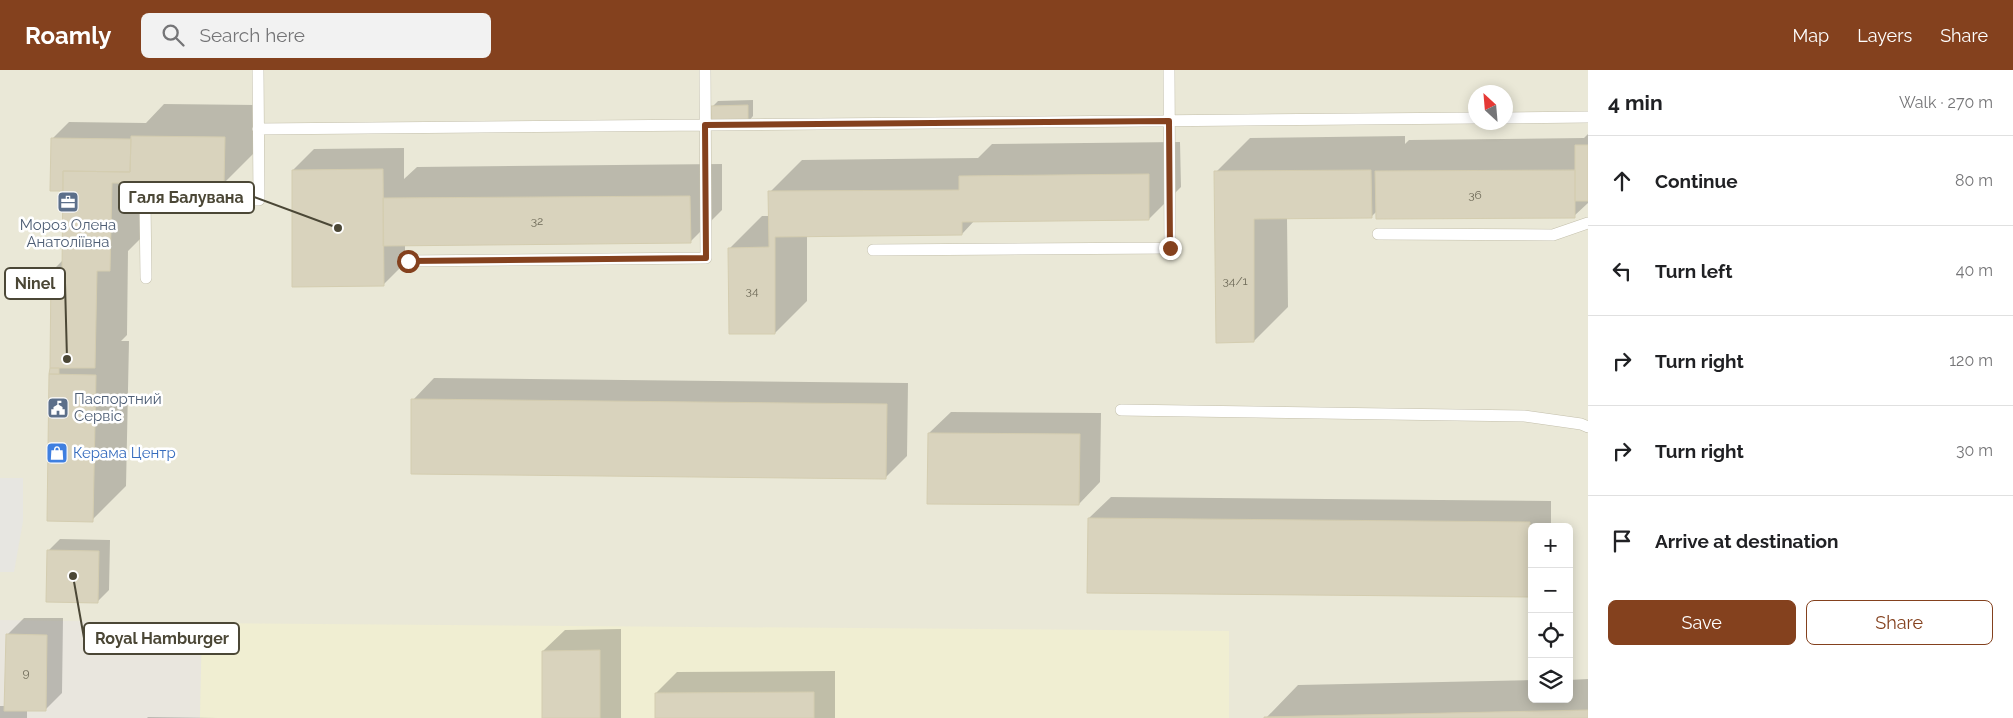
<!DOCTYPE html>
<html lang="en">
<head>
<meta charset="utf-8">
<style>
  :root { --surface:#fff; --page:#f2f2f2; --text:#202124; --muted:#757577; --line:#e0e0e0; --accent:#84411e }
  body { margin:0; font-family:Raleway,sans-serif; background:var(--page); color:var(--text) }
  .controls { position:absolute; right:15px; bottom:15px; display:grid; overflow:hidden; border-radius:8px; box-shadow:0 2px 12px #0003 }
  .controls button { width:45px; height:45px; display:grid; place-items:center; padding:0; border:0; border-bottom:1px solid var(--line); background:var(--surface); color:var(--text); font:25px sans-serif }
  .compass { position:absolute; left:1468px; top:15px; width:45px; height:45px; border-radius:50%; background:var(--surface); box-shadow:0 2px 12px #0003; rotate:334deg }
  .stop { position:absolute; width:15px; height:15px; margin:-11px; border:4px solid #84411e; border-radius:50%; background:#fff }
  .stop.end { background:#84411e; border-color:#fff; box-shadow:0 1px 5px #0008 }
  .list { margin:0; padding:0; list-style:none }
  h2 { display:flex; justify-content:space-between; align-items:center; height:65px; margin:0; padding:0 20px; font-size:21px }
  h2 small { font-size:16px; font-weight:400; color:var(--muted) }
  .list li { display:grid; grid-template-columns:32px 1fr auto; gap:15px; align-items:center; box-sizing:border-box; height:90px; padding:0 20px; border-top:1px solid var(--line) }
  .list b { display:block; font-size:19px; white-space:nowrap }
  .list em { font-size:16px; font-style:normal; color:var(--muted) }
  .actions { display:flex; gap:10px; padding:15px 20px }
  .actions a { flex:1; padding:11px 0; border:1px solid var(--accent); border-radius:8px; text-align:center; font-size:18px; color:var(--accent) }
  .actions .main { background:var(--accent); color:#fff }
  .icon { flex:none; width:28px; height:28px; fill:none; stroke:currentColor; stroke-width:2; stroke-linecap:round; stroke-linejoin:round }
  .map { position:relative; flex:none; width:1588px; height:648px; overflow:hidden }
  header { display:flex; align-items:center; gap:30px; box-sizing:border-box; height:70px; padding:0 25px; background:var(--accent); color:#fff }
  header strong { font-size:24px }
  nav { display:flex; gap:28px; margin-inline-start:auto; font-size:18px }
  .search { width:350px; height:45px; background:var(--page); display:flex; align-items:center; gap:12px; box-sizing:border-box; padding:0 18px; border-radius:8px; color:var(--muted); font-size:19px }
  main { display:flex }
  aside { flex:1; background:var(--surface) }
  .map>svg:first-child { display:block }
</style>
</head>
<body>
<header>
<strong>Roamly</strong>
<div class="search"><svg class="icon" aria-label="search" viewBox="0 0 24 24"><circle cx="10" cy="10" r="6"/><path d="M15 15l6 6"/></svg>Search here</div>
<nav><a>Map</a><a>Layers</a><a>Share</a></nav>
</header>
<main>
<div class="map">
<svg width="1588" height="648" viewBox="0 0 1588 648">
  <rect width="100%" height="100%" fill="#f6f5e9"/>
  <path fill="#eae8d7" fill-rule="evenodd" d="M 0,0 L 1588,0 L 1588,648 L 0,648 ZM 1476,22 L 1506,22 L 1506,52 L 1476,52 ZM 1532,457 L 1569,457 L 1569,629 L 1532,629 Z"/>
  <path fill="#e9e6de" d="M 0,550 L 202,553 L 200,648 L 0,648 Z"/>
  <path fill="#f0eed2" d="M 202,553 L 1229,561 L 1229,648 L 200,648 Z"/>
  <path fill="#e7e6e1" d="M 0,408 L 23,408 L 23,451 L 14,502 L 0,502 Z"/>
  <path fill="#0003" d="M 753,30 L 753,46 L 748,52 L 712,37 L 718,31 Z
    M 164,34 L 257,35 L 256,81 L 224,113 L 143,112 L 142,167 L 128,181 L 127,265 L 121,271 L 129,271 L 126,416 L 92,450 L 48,450 L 52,201 L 63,190 L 64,120 L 52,69 L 69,52 L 146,53 Z
    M 1588,64 L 1588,133 L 1574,146 L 1377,141 L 1371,147 L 1287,148 L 1288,237 L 1254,271 L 1216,102 L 1250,68 L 1405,66 L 1405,74 L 1409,70 L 1584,68 Z
    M 1180,72 L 1181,117 L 1149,149 L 975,150 L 962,164 L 807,165 L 807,231 L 775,263 L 730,178 L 762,146 L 770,146 L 770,122 L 802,90 L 978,88 L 992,74 Z
    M 404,78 L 404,109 L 417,97 L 722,94 L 722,140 L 690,172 L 405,175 L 405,193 L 383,215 L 293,100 L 314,79 Z
    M 434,308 L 908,313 L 907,386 L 886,407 L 413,330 Z
    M 951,342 L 1101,343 L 1100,412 L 1079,434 L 929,363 Z
    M 1111,427 L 1551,431 L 1551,457 L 1532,457 L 1532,523 L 1529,526 L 1089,448 Z
    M 60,469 L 110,470 L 109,520 L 97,532 L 48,481 Z
    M 24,548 L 63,548 L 62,623 L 45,640 L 27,640 L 27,648 L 0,648 L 0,636 L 6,636 L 7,565 Z
    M 621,559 L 621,648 L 543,648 L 543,581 L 565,560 Z
    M 835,601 L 835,648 L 656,648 L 656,623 L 677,602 Z
    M 1588,609 L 1588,648 L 1266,648 L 1298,615 L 1532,610 L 1532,629 L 1569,629 L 1569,610 Z
    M 148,647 L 218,648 L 147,648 Z"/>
  <path fill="#d9d3bd" stroke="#d4cdb0" d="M 748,35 L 748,53 L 712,54 L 711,36 Z
    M 131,66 L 225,67 L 224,114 L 112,113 L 110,201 L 97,201 L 95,298 L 50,298 L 51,200 L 62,201 L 63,101 L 130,102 Z
    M 51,68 L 131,69 L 130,102 L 63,101 L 63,121 L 50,121 Z
    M 1575,75 L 1588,75 L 1588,131 L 1575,131 Z
    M 383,99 L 384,216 L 292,217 L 292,100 Z
    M 1371,100 L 1372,148 L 1254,149 L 1254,272 L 1216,273 L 1214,101 Z
    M 1575,100 L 1575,148 L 1376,149 L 1375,101 Z
    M 1149,104 L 1149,150 L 962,152 L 962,165 L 775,167 L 775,264 L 729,264 L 728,178 L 769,177 L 768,121 L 959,120 L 959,106 Z
    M 690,126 L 691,173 L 383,176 L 383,128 Z
    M 50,298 L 59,298 L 59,304 L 49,304 Z
    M 49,304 L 96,305 L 93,452 L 47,451 Z
    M 411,329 L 887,334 L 886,409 L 411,404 Z
    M 928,363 L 1080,364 L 1079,435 L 927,434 Z
    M 1088,448 L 1530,452 L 1529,527 L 1087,523 Z
    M 47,480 L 99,481 L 98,533 L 46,532 Z
    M 6,564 L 47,565 L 46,641 L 4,641 Z
    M 600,580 L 600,648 L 542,648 L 542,581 Z
    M 814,622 L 814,648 L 655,648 L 655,623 Z
    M 1588,640 L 1588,648 L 1264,648 L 1264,647 Z"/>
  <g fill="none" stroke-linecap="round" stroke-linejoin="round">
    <g stroke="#c3bfab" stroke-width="12">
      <path id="service" d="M 1506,48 L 1588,47
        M 258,59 L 1476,48
        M 1378,164 L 1553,165 L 1588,153
        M 873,180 L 1170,178 L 1169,0
        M 408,191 L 706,188 L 705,0
        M 146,208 L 145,131 L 259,130 L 258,0
        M 1121,340 L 1524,346 L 1581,354 L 1588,357"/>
    </g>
    <use href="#service" stroke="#fff" stroke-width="11"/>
  </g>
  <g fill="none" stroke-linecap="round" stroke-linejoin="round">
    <path stroke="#84411e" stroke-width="6" d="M 408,191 L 706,188 L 705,55 L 1169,51 L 1170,178"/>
  </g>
  <defs>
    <g id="office-square" transform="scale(1.125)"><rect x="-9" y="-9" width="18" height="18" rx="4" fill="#5c6f8a" stroke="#fff"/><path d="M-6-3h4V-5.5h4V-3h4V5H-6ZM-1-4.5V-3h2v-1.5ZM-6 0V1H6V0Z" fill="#fff"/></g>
    <g id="civic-square" transform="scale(1.125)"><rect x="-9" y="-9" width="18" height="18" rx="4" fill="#5c6f8a" stroke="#fff"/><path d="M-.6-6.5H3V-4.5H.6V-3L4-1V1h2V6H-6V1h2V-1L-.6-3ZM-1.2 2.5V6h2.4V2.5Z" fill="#fff"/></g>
    <g id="shop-square" transform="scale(1.125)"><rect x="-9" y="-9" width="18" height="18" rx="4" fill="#3f7fe0" stroke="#fff"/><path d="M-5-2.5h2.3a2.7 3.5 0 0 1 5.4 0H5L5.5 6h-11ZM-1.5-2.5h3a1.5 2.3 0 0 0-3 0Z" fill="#fff"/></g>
  </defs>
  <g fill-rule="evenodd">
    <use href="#office-square" x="68" y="132"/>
    <use href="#civic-square" x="58" y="338"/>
    <use href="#shop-square" x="57" y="383"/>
  </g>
  <g text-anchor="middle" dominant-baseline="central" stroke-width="5" stroke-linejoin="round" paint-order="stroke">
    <g font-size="12" fill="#6e6a58">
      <text x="1475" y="125">36</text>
      <text x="537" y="151">32</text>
      <text x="1235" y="211">34/1</text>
      <text x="752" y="221">34</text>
      <text x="26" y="603">9</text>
    </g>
    <g font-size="15" fill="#4e5e75" stroke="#fff">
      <text x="68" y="155">Мороз Олена<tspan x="68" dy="17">Анатоліївна</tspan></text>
      <text x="74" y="329" text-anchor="start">Паспортний<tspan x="74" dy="17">Сервіс</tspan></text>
    </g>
    <g font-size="15" fill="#366cbe" stroke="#fff" text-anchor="start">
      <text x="73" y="383">Керама Центр</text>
    </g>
  </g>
  <path fill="none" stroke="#4b4736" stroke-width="2" d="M338 158L254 127M67 289L65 213M73 506L84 568"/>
  <g fill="#4b4736" stroke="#fff" stroke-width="2">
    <circle cx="338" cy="158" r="5"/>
    <circle cx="67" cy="289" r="5"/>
    <circle cx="73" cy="506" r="5"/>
  </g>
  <g fill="#fff" stroke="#4b4736" stroke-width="2">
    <rect x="119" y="112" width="135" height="31" rx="5"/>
    <rect x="5" y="198" width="60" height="31" rx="5"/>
    <rect x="84" y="553" width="155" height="31" rx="5"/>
  </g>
  <g font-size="16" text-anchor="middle" font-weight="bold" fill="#4b4736">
    <text x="186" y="133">Галя Балувана</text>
    <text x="35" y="219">Ninel</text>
    <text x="162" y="574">Royal Hamburger</text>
  </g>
</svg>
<div class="controls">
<button>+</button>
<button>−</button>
<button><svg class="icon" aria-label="locate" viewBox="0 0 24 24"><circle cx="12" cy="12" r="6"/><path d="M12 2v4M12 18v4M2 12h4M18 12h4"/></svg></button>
<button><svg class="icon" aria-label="layers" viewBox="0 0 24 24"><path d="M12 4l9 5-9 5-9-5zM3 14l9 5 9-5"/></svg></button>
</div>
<svg class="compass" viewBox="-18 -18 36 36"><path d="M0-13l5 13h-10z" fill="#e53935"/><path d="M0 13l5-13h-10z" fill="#757577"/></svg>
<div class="stop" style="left:408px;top:191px"></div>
<div class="stop end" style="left:1170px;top:178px"></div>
</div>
<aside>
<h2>4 min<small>Walk · 270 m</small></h2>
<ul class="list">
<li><svg class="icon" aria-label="ahead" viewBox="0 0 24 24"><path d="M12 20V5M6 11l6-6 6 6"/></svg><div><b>Continue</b></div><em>80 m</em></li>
<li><svg class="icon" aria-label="left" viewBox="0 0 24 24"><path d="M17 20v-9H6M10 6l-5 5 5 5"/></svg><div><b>Turn left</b></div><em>40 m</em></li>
<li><svg class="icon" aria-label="right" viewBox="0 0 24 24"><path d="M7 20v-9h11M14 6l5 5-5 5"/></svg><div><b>Turn right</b></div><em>120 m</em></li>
<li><svg class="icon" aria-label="right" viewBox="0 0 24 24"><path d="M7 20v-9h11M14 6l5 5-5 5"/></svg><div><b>Turn right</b></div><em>30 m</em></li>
<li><svg class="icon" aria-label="arrive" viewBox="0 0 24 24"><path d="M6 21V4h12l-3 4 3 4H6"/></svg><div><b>Arrive at destination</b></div></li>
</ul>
<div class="actions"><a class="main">Save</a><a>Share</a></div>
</aside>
</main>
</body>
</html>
